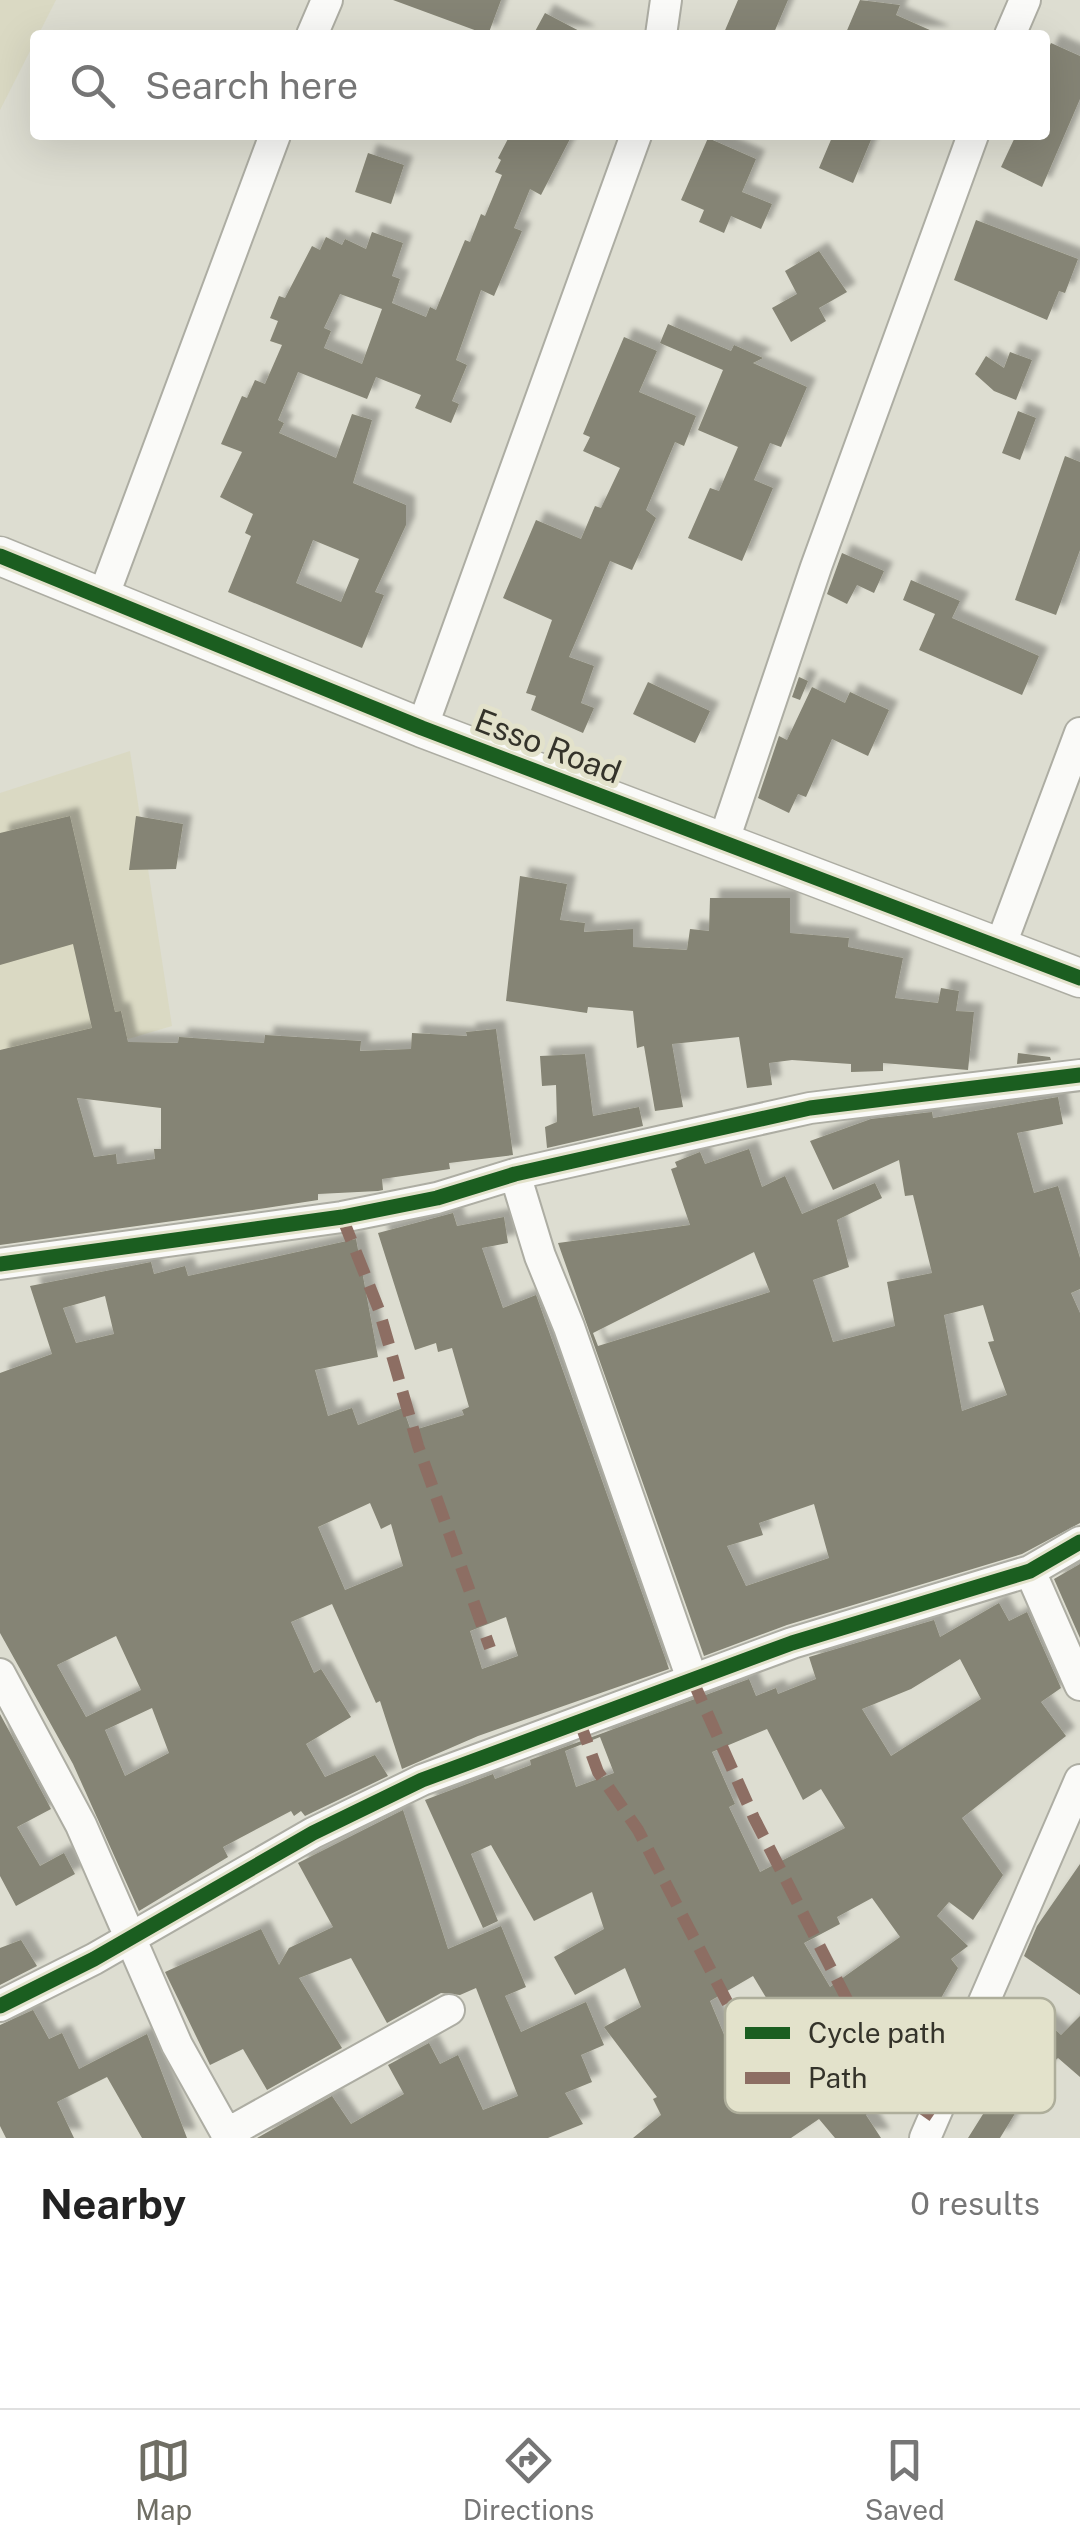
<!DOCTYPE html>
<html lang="en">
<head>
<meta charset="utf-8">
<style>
  :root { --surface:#fff; --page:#f2f2f2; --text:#222; --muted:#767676; --line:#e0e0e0; --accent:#6f6e64 }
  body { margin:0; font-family:"Public Sans",sans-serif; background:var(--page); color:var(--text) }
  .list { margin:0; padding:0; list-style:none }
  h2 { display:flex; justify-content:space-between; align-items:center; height:130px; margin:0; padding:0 40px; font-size:42px }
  h2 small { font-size:32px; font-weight:400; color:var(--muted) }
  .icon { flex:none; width:55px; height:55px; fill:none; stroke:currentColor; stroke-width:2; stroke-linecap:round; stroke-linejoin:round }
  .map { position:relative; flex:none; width:1080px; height:2138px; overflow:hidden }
  .search { position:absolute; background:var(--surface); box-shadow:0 10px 40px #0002; left:30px; right:30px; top:30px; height:110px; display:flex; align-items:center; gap:25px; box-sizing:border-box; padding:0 35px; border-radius:10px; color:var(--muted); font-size:38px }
  .sheet { height:270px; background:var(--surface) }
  nav { display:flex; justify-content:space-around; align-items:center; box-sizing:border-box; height:140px; border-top:2px solid var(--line); background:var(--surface); font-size:28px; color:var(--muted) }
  nav a { display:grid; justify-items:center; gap:5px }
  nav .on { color:var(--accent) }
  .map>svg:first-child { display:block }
</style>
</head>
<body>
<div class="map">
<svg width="1080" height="2138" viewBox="0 0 1080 2138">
  <defs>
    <filter id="shadow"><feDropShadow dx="9" dy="-9" stdDeviation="2.5" flood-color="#0004"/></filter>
  </defs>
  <rect width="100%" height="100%" fill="#ddddd1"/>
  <path fill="#dad9c3" d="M 0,0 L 56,0 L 0,110 Z
    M 130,751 L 172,1026 L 0,1077 L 0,793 Z"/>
  <path fill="#858474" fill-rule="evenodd" filter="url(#shadow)" d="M 393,0 L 501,0 L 488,35 Z
    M 738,0 L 788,0 L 773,35 L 723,35 Z
    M 860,0 L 900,5 L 896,15 L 941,35 L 845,35 Z
    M 545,13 L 587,35 L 533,35 Z
    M 1051,43 L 1080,56 L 1080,99 L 1042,187 L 1001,167 L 1016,135 L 1045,135 L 1045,56 Z
    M 510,135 L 572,135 L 541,195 L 530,189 L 514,228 L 522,231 L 494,296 L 481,290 L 456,360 L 467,365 L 452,401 L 459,404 L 451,423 L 415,408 L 421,395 L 376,377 L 367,399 L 298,372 L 278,420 L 284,423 L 279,433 L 336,458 L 352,414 L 372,420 L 353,483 L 406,505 L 406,525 L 375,592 L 384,595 L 362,648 L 228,592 L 251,536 L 245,533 L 253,514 L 220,497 L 242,452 L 221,444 L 242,396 L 247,398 L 255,380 L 265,384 L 282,345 L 270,341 L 278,321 L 270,318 L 279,296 L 285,298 L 312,246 L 320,250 L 326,237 L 342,245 L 345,239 L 366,249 L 372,232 L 403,243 L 392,276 L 400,279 L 392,303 L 426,317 L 430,307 L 436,310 L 465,240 L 470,242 L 481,214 L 485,216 L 502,175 L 495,172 L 501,160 L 498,158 ZM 340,294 L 382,309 L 362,364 L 324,348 L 331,331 L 324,328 ZM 313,540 L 359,559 L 341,602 L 296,583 Z
    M 833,135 L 873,135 L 853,183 L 819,168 Z
    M 708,138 L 756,159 L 742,192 L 772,204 L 761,229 L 731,216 L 724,233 L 699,222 L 704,210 L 681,200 Z
    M 368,153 L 404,165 L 391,204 L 355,192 Z
    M 976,220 L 1078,259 L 1065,293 L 1059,291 L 1047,320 L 954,280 Z
    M 819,251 L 847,292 L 819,308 L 826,321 L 791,342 L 772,308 L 797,294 L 785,271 Z
    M 668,324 L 731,351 L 734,345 L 763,358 L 753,363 L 807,387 L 781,447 L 770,443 L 754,480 L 773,488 L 742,561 L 688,538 L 710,488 L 719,491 L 738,447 L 698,430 L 723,370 L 660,343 Z
    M 624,337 L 657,351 L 639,392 L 696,416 L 684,446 L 675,442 L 646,510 L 656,518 L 632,570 L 610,561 L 569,657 L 594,666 L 581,703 L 594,708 L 583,733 L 531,710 L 536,696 L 526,693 L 552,620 L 503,598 L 536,520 L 581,539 L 595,506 L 601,508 L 620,468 L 583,451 L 590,437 L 583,434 Z
    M 1010,352 L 1032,360 L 1016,400 L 994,391 L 975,374 L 986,356 L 1004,368 Z
    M 1018,411 L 1036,418 L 1020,460 L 1002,453 Z
    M 1065,456 L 1080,462 L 1080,550 L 1056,615 L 1015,600 Z
    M 842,553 L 884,571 L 874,593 L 857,585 L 847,604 L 827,594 Z
    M 911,580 L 960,601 L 952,618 L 1039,656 L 1022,695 L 919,650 L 935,614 L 903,600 Z
    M 799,677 L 808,681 L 800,700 L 792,697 Z
    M 648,682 L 710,711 L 695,743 L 633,714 Z
    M 812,687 L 845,703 L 850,692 L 889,710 L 868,756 L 832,739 L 806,797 L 798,794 L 789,813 L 758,798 L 779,736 L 787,740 Z
    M 70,816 L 115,1012 L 121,1011 L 128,1042 L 178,1043 L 179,1037 L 264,1043 L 265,1035 L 361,1041 L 360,1051 L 411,1049 L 412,1033 L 467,1036 L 466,1032 L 496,1029 L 513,1155 L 449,1163 L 450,1169 L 382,1179 L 383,1190 L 378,1191 L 318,1194 L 318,1200 L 266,1208 L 0,1245 L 0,1050 L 92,1028 L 73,944 L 0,965 L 0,833 ZM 77,1098 L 161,1108 L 161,1149 L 154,1149 L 155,1159 L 117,1164 L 116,1154 L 94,1157 Z
    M 136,816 L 183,824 L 176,869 L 129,870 Z
    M 520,876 L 567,884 L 560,920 L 585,923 L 584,932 L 633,929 L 633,947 L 687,950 L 690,929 L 709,931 L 710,898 L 790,898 L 790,933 L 849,938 L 848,947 L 903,958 L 895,998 L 938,1003 L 941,988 L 959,991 L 956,1011 L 974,1012 L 968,1070 L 883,1063 L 883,1071 L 851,1072 L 851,1064 L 792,1060 L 769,1063 L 772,1085 L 747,1088 L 739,1037 L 672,1044 L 683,1107 L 655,1111 L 644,1046 L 637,1048 L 633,1011 L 588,1007 L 587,1013 L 506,1001 Z
    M 1018,1053 L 1050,1057 L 1051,1060 L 1017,1064 Z
    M 585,1054 L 593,1116 L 639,1107 L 643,1126 L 547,1148 L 545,1127 L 557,1122 L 556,1085 L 542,1086 L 540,1056 Z
    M 1058,1097 L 1063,1124 L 1017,1133 L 1034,1193 L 1058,1186 L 1080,1258 L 1080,1289 L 1071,1293 L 1080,1313 L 1080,1523 L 1022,1554 L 787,1625 L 704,1656 L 558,1243 L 690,1225 L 671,1169 L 677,1167 L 675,1162 L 700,1152 L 705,1164 L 749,1149 L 762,1187 L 785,1176 L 802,1214 L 875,1183 L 882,1198 L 837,1220 L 849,1267 L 813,1280 L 833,1342 L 895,1326 L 887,1282 L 932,1273 L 913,1195 L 905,1196 L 899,1160 L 833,1190 L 810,1141 L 871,1119 L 932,1112 L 933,1118 ZM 754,1252 L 770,1292 L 598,1346 L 593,1333 ZM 983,1305 L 994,1341 L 988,1342 L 1007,1395 L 962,1411 L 944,1315 ZM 814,1504 L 829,1558 L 746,1586 L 727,1546 L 763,1535 L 759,1523 Z
    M 453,1213 L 457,1226 L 504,1217 L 508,1243 L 482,1248 L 503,1308 L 536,1295 L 669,1669 L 478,1736 L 402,1769 L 380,1701 L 376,1703 L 332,1604 L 291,1622 L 314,1673 L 321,1669 L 351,1717 L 306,1744 L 325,1777 L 375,1755 L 388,1776 L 305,1816 L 301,1811 L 294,1816 L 291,1811 L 223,1847 L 228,1857 L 139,1911 L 73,1764 L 0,1633 L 0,1373 L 52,1354 L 30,1286 L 151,1262 L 154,1274 L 185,1266 L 188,1276 L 356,1239 L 378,1357 L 315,1370 L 328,1416 L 352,1408 L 358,1425 L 403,1408 L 411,1431 L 464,1415 L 462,1410 L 469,1407 L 452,1348 L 438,1352 L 436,1343 L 415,1350 L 378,1233 ZM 105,1296 L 114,1334 L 76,1343 L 63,1308 ZM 370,1503 L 381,1529 L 391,1524 L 403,1566 L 345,1590 L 318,1527 ZM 506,1617 L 518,1656 L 482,1669 L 470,1631 ZM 116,1636 L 141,1690 L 86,1717 L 57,1665 ZM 152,1708 L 169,1753 L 125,1776 L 105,1730 Z
    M 1080,1564 L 1080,1638 L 1054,1579 Z
    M 999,1603 L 1009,1621 L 1027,1612 L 1061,1688 L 1041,1702 L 1066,1736 L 962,1818 L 1003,1875 L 973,1920 L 949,1902 L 937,1916 L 968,1946 L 951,1959 L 958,1968 L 927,2023 L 913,2033 L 934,2069 L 912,2084 L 871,2022 L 807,2065 L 791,2039 L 742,2069 L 765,2106 L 807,2078 L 824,2103 L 862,2077 L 878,2102 L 866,2115 L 881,2138 L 835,2138 L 819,2119 L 791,2138 L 633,2138 L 661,2115 L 653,2099 L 657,2097 L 604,2027 L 641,2007 L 625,1968 L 575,1995 L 554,1957 L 604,1929 L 592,1892 L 534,1921 L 491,1845 L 471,1854 L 498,1921 L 483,1928 L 425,1800 L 493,1774 L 495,1779 L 531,1765 L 530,1760 L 749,1679 L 756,1696 L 776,1688 L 778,1694 L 816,1679 L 809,1657 L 934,1620 L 940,1637 ZM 960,1659 L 981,1699 L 891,1756 L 862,1709 L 911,1689 ZM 767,1729 L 803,1800 L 821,1789 L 845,1828 L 760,1872 L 729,1807 L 735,1804 L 712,1752 ZM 600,1737 L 614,1773 L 576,1787 L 565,1751 ZM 872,1898 L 900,1937 L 830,1987 L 804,1943 L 840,1924 L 837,1917 ZM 753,1976 L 779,2019 L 730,2049 L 710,2001 Z
    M 0,1714 L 51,1809 L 17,1827 L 40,1866 L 64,1853 L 75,1874 L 16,1906 L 0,1876 Z
    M 403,1810 L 448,1949 L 501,1926 L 526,1987 L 505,1996 L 521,2032 L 586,2002 L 604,2045 L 581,2055 L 592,2082 L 565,2093 L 583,2124 L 548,2138 L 257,2138 L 332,2096 L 351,2124 L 404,2094 L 388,2065 L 429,2043 L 440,2064 L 458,2055 L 483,2110 L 518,2096 L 476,1988 L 460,1995 L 441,1993 L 387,2023 L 351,1958 L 299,1978 L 342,2048 L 267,2090 L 243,2049 L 210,2065 L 165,1972 L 261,1929 L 279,1965 L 289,1948 L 333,1927 L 298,1863 Z
    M 1080,1864 L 1080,1995 L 1024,1956 L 1037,1926 Z
    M 21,1940 L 37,1966 L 0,1985 L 0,1948 Z
    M 33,2010 L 49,2039 L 62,2033 L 79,2069 L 147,2034 L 187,2138 L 142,2138 L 107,2077 L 57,2102 L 74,2138 L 6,2138 L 0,2126 L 0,2025 Z
    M 1080,2016 L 1080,2077 L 1058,2058 L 1014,2097 L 1022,2102 L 1000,2138 L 968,2138 L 1012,2068 L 997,2051 L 1027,2023 L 1031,2028 L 1042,2017 L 1061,2035 Z"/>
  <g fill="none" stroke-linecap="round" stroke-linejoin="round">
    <g stroke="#adada3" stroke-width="34">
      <path id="minor" d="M 312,35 L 327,0
        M 661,35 L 666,0
        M 1010,35 L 1025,0
        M 102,600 L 275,135
        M 422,728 L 636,135
        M 723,843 L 816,567 L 973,135
        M 1000,947 L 1080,733
        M 515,1174 L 540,1256 L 569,1327 L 692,1679
        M 0,1264 L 342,1217 L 437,1198 L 515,1174 L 810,1108 L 1080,1075
        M 1030,1571 L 1080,1685
        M 0,1674 L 81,1825 L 177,2045 L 229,2138
        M 0,2006 L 94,1959 L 313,1833 L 422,1780 L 792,1643 L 1030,1571 L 1080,1542
        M 226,2134 L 449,2010
        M 925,2138 L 1080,1780"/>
    </g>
    <g stroke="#adada3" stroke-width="41">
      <path id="tertiary" d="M 0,556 L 422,728 L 1080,978"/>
    </g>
    <use href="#minor" stroke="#fafaf8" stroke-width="30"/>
    <use href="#tertiary" stroke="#fafaf8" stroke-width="38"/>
    <path stroke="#8d6e63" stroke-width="12" stroke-dasharray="25 12" stroke-linecap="butt" d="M 342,1217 L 379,1310 L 418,1446 L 490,1648
      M 692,1679 L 754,1818 L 875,2054 L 900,2093 L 933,2116
      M 579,1720 L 598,1772 L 638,1830 L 772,2089"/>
    <g stroke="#e3e2cb" stroke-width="21">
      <path id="cycleway" d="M 0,556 L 422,728 L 1080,978
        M 0,1264 L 342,1217 L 437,1198 L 515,1174 L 810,1108 L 1080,1075
        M 0,2006 L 94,1959 L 313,1833 L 422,1780 L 792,1643 L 1030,1571 L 1080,1542"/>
    </g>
    <use href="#cycleway" stroke="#1b5e20" stroke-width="15"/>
  </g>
  <g text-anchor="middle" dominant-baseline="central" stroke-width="10" stroke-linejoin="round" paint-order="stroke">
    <g font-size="32" fill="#34332a" stroke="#e3e2cb">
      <text transform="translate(548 746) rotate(21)">Esso Road</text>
    </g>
  </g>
  <rect x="725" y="1998" width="330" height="115" rx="15" fill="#e3e2cb" stroke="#aeae9b" stroke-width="2.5"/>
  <rect x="745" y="2027" width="45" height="12" fill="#1b5e20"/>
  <rect x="745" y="2072" width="45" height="12" fill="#8d6e63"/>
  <g font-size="28" fill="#34332a">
    <text x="808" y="2043">Cycle path</text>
    <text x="808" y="2088">Path</text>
  </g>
</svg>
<div class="search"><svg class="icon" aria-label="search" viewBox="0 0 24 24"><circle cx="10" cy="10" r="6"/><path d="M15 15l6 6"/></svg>Search here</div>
</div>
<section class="sheet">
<h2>Nearby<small>0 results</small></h2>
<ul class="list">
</ul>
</section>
<nav>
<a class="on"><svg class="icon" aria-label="map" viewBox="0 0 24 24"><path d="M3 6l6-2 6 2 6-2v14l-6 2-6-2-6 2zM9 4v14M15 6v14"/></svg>Map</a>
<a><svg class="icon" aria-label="directions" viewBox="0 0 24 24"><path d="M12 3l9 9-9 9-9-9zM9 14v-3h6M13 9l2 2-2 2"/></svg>Directions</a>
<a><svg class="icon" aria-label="saved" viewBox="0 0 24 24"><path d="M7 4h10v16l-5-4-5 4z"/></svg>Saved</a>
</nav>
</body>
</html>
